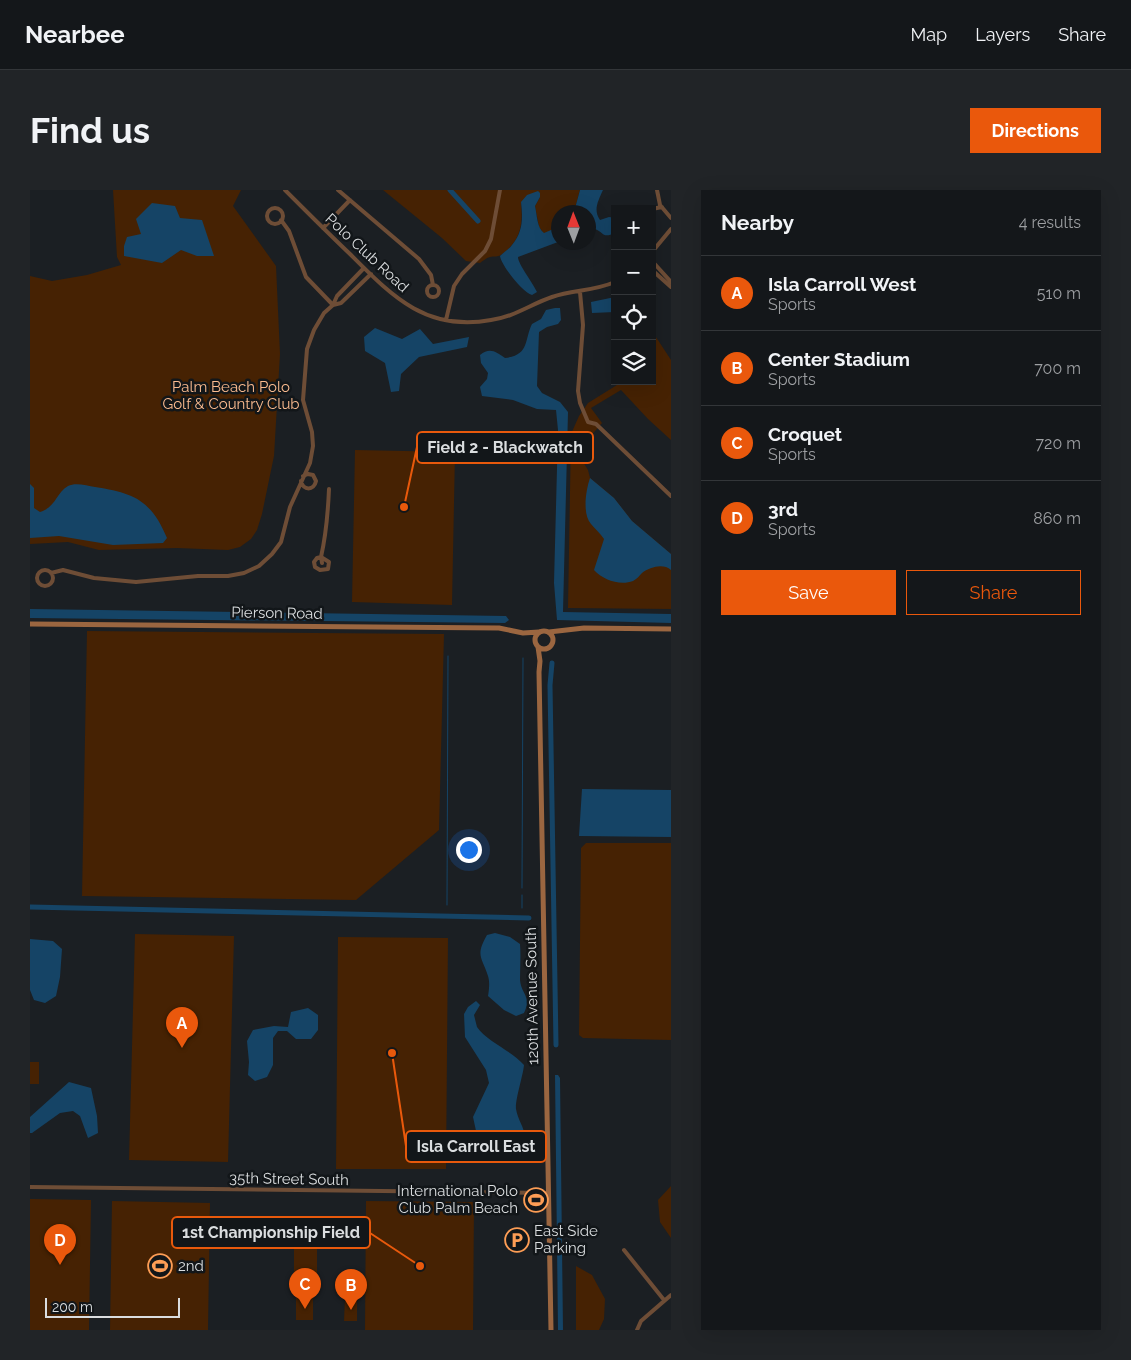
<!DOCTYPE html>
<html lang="en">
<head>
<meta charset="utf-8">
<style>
  :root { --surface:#14171a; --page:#212427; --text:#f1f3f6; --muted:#9d9fa2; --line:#333639; --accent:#ea580c }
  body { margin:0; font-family:Raleway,sans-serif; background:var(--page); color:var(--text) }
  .controls { position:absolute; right:15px; top:15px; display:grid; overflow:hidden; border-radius:0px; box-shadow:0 5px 20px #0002 }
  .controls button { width:45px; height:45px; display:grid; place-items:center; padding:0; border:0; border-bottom:1px solid var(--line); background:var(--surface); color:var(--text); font:25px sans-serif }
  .compass { position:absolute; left:521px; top:15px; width:45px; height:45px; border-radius:50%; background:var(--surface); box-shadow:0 5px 20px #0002; rotate:359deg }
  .scale { position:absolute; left:15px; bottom:12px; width:135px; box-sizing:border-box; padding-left:5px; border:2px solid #dadddf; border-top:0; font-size:14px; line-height:18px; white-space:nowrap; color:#dadddf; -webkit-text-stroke:4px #121619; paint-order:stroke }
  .you { position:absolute; left:438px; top:659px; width:18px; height:18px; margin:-12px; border:4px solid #fff; border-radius:50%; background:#1a73e8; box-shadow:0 0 0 8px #1a73e833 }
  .badge { display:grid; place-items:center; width:32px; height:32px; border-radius:50%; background:var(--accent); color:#fff; font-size:16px; font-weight:700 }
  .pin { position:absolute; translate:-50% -41px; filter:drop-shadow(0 1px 2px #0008) }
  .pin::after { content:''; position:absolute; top:26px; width:18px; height:15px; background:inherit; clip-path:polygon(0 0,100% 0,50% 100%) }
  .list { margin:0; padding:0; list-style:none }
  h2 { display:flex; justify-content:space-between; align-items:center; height:65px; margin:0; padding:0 20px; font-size:21px }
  h2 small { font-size:16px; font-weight:400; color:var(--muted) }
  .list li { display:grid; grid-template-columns:32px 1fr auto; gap:15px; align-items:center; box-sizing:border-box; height:75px; padding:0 20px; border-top:1px solid var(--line) }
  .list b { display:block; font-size:19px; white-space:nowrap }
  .list p { margin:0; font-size:16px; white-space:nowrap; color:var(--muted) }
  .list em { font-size:16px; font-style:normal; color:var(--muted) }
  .actions { display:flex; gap:10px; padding:15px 20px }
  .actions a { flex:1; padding:11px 0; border:1px solid var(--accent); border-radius:0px; text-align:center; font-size:18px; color:var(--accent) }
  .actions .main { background:var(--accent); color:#fff }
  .icon { flex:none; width:28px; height:28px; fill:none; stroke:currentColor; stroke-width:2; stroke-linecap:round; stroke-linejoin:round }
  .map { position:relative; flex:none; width:641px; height:1140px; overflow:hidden; border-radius:0px }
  header { display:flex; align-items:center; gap:30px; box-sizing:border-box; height:70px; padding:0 25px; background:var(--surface); border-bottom:1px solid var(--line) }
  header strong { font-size:24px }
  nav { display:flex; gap:28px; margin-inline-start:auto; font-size:18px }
  .intro { display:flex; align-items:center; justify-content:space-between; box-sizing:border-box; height:120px; padding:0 30px }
  h1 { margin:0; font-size:35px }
  .button { padding:12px 22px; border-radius:0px; background:var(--accent); color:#fff; font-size:18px; font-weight:700 }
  main { display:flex; gap:30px; padding:0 30px }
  aside { flex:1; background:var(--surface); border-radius:0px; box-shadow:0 5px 20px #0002 }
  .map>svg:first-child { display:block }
</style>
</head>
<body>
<header>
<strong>Nearbee</strong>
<nav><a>Map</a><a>Layers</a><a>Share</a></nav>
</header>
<div class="intro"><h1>Find us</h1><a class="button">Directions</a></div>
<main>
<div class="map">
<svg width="641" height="1140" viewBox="0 0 641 1140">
  <rect width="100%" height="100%" fill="#1b1f23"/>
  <path fill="#462203" d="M 83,0 L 211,0 L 203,16 L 246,76 L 250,164 L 244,266 L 232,324 L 227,340 L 221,349 L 210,357 L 198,360 L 147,358 L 69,360 L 38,352 L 0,354 L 0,86 L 22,91 L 57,85 L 91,75 L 87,67 Z
    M 353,0 L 550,0 L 544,22 L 528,22 L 528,37 L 514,44 L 509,37 L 505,16 L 510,7 L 491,12 C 493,35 491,51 471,65 C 468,67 464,66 460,67 C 456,68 453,71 450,73 L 436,71 L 412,48 Z
    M 622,141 L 641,170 L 641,250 L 618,229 L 591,200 L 561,218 L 572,233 L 547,262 L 558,280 L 560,288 L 584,308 L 602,331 L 641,364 L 641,419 L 538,418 L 541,244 L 549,226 L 558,213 L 587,195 L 588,191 L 622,191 Z
    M 325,260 L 425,262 L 422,415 L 322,412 Z
    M 57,441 L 414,444 L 409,640 L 326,710 L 52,706 Z
    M 556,653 L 641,653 L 641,850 L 553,848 L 549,845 L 551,658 Z
    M 105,744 L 204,746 L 198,972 L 99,970 Z
    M 308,747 L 418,748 L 416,979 L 306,979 Z
    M 0,872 L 9,872 L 9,894 L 0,894 Z
    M 641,996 L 641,1048 L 630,1032 L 628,1010 Z
    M 0,1009 L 61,1010 L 59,1140 L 0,1140 Z
    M 82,1011 L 180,1013 L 178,1140 L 80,1140 Z
    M 336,1011 L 444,1012 L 443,1140 L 335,1140 Z
    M 264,1037 L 287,1037 L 287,1086 L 264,1087 Z
    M 546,1076 L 562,1085 L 575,1109 L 574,1129 L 569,1140 L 546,1140 Z
    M 316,1081 L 327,1081 L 326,1104 L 316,1104 Z
    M 266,1108 L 283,1108 L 283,1130 L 266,1130 Z
    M 315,1108 L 327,1108 L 327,1131 L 314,1131 Z"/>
  <path fill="#154466" d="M 550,0 L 573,0 C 568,11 563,20 570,30 L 579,27 L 585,28 L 585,43 C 572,49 574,42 565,39 L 559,40 L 558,22 L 544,22 Z
    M 508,1 L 510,3 L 510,7 L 505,16 C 507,25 507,38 514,43 L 528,37 L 528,52 L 488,67 C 488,74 503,93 507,102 L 502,105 C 493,103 471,75 470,66 C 474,62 479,59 482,55 C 493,42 493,28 491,12 L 497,5 Z
    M 122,13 L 145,16 L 150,28 L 172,30 L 184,66 L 167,66 L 151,60 L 132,73 L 94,66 L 94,56 L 97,47 L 111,44 L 106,29 Z
    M 585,107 L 585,122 L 562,123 L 561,112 Z
    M 525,118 L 530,118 L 531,130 L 528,134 L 517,137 L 509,142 L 507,196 L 512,203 L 530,212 L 538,222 L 533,422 L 641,424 L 641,433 L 527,430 L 524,393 L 528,240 L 526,220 L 507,219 L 483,210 L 452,206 L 450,197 L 457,189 L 458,183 L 451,173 L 450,165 C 460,157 466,162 475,168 C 500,165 494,150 502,134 L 511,129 L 516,120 Z
    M 345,138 L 372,149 L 390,139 L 403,154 L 439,147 L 437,157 L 389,167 L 371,184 L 369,201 L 361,202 L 355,173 L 335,161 L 334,147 Z
    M 560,288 L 584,308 L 602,331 L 641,364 L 641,380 C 633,373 620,377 612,383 C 609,386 607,389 603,391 C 590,396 573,390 564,380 L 574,349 C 570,343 566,340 561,334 C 552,324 556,300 560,288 Z
    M 0,294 L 4,298 L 4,318 L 10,322 C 26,317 26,303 38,296 C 46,292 57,296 65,297 C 104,303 121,310 137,348 L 133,353 L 83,355 L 29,346 L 0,348 Z
    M 0,419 L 476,426 L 479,430 L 475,433 L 0,428 Z
    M 552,599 L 641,600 L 641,647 L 549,646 Z
    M 465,743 L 480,747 L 490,754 C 491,766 490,778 490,790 C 491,804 502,806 494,823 L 486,826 L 474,820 L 458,806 C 459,800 460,792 458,786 C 452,767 445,766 457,745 Z
    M 0,749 L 23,751 L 32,759 L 30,787 L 26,806 L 15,813 L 4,810 L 0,800 Z
    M 446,811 L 450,815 L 444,825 C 445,829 446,833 447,837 C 457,852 481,860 494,875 C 493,886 485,910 486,919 C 489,936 501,942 490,960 L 479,963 L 461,963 L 448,950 L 443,927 L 459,893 L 456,880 L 435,847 L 434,824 L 438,817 Z
    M 278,818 L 288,825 L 288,840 L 281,849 L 266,849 L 257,841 L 248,841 L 243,848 L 243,875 L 237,887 L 225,891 L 218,885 L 219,872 L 217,851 L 223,840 L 244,836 L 258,837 L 261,822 Z
    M 525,885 L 528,885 L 530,888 L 533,1140 L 528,1140 Z
    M 39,892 L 61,898 L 67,926 L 68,943 L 58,948 L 50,926 L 43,921 L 30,923 L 2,943 L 0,943 L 0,927 Z"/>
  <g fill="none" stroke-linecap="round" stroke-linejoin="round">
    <path stroke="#154466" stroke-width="1" d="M 492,698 L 493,468
      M 417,715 L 418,466
      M 492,718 L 492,705"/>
    <path stroke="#154466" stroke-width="5" d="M 420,0 L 448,31
      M 522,473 L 520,495 L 526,855
      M 0,717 L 499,728"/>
    <path stroke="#6e4d36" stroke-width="4" d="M 255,0 C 276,21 298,43 320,64 C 362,106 396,142 461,130 C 484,127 501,114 522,107 C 543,100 564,101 585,92
      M 308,0 L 389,69 L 401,85 L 403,95
      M 627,0 L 630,15 L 641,28
      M237 26a8 8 0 1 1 16 0a8 8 0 1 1-16 0Z
      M 622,19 L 632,17
      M 251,30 L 259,41 L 276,87 L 303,115
      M 293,38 L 320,10
      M 622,62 L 641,39
      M 622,71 L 641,92
      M 622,80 L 641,97
      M397 101a6 6 0 1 1 12 0a6 6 0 1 1-12 0Z
      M 550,102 L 553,135 L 548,201 L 550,213 L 558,232 L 566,234 L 641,306
      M 303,115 L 307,106 L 334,78
      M 416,130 L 424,96 L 432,84 L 455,61 L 461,49 L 470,0
      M 271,291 C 273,301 284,301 286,291 L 283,285 L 278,284 L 273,286
      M 292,373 L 291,367 L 299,372 L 298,379 L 290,380 L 285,377 L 284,372 L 287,368 L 291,367 C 296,345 298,322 299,299
      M7 388a8 8 0 1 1 16 0a8 8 0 1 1-16 0Z
      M 21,383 L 33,380 L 64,388 L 106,392 L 168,386 L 198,386 L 214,383 L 229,376 L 242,364 L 251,352 L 260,317 L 280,273 L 283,256 L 282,242 L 273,210 L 277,159 L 284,140 L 294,123 L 303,115 L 311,113 L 341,84
      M 0,997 L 518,1003
      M 594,1060 L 634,1110
      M 607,1140 L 611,1131 L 641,1105"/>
    <path stroke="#9b6640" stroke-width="5" d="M 0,434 L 469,438 L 493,443 L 509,442
      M505 450a9 9 0 1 1 18 0a9 9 0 1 1-18 0Z
      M 519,442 L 554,438 L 641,439
      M 508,457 L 510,471 L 509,482 L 521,1140"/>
  </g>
  <defs>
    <g id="stadium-ring" transform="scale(1.25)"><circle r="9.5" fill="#121619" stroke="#fd9d55" stroke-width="1.5"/><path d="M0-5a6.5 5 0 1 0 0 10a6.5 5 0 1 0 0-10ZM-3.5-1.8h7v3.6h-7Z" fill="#fd9d55"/></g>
    <g id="parking-ring" transform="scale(1.25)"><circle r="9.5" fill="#121619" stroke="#fd9d55" stroke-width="1.5"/><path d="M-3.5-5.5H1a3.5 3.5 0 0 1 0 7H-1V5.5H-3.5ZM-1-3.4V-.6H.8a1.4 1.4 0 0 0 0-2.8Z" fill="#fd9d55"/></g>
  </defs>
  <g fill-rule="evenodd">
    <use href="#stadium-ring" x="506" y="1010"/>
    <use href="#parking-ring" x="487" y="1050"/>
    <use href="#stadium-ring" x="130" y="1076"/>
  </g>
  <g text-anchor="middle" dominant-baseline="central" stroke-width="5" stroke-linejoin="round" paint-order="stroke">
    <g font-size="15" fill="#dadddf" stroke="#121619">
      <text transform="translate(337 63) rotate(43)">Polo Club Road</text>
      <text transform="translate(247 423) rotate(1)">Pierson Road</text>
      <text transform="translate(502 806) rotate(-91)">120th Avenue South</text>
      <text transform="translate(259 989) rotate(1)">35th Street South</text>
    </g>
    <g font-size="15" fill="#fbbb8f" stroke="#121619">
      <text x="201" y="197">Palm Beach Polo<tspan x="201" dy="17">Golf &amp; Country Club</tspan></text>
    </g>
    <g font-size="15" fill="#dadddf" stroke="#121619" text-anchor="start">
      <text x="488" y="1001" text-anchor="end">International Polo<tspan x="488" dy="17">Club Palm Beach</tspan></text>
      <text x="504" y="1041">East Side<tspan x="504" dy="17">Parking</tspan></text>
      <text x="148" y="1076">2nd</text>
    </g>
  </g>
  <path fill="none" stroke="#e8590c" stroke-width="2" d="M374 317L387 257M362 863L376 956M390 1076L340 1043"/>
  <g fill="#e8590c" stroke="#121619" stroke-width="2">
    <circle cx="374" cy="317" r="5"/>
    <circle cx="362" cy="863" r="5"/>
    <circle cx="390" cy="1076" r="5"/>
  </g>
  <g fill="#121619" stroke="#e8590c" stroke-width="2">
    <rect x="387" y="242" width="176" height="31" rx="5"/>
    <rect x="376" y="941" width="140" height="31" rx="5"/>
    <rect x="142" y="1027" width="198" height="31" rx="5"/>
  </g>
  <g font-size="16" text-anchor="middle" font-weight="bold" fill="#dadddf">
    <text x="475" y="263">Field 2 - Blackwatch</text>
    <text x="446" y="962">Isla Carroll East</text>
    <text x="241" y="1048">1st Championship Field</text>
  </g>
</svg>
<div class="controls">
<button>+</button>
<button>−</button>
<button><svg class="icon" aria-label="locate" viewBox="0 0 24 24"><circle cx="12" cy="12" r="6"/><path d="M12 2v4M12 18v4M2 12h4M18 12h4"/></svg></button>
<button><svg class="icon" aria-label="layers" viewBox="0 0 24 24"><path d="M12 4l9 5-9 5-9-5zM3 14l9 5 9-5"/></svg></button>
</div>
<svg class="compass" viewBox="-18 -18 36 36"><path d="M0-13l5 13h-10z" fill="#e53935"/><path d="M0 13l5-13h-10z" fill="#9d9fa2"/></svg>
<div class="scale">200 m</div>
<div class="you"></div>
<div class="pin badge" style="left:152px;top:858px">A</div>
<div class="pin badge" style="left:321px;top:1120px">B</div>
<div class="pin badge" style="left:275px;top:1119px">C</div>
<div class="pin badge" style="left:30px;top:1075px">D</div>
</div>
<aside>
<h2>Nearby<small>4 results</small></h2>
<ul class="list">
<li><span class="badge">A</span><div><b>Isla Carroll West</b><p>Sports</p></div><em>510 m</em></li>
<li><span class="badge">B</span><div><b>Center Stadium</b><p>Sports</p></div><em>700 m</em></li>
<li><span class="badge">C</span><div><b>Croquet</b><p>Sports</p></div><em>720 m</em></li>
<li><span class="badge">D</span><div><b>3rd</b><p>Sports</p></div><em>860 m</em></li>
</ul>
<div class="actions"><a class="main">Save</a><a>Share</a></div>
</aside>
</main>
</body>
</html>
